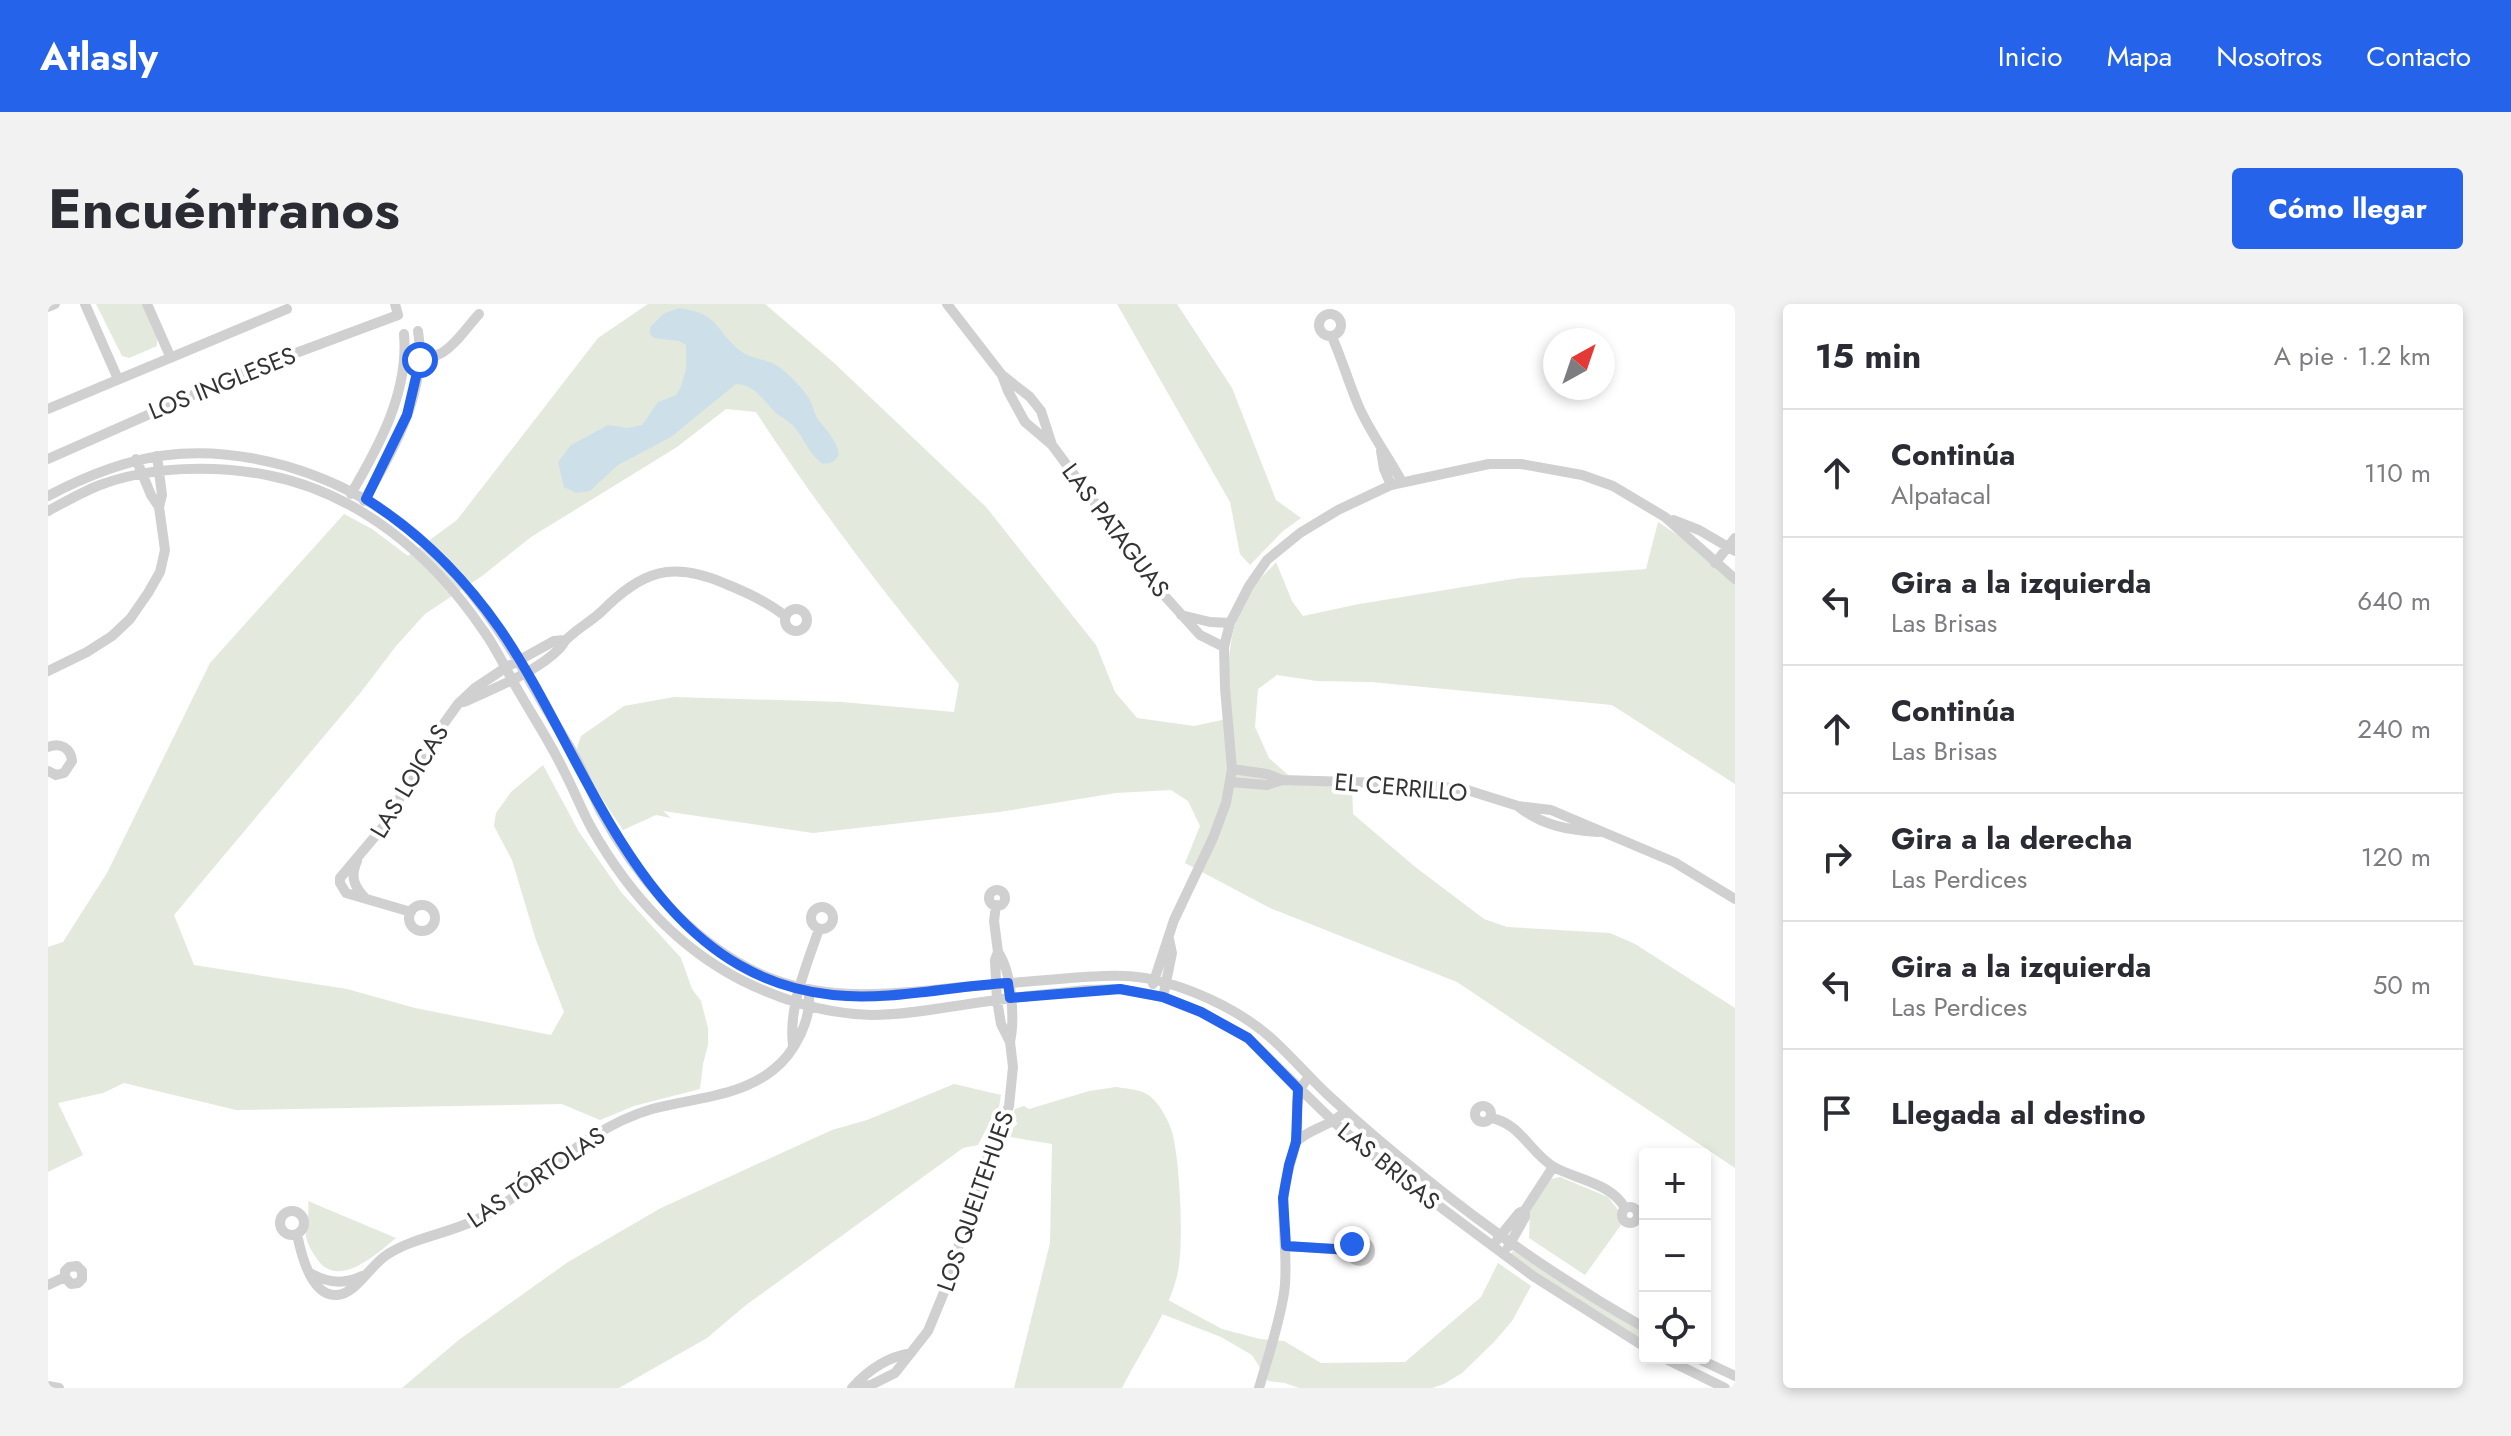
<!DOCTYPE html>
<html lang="es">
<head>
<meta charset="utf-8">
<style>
  :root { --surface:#fff; --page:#f2f2f3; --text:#2b2b33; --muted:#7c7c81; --line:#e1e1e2; --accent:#2563eb }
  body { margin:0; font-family:Jost,sans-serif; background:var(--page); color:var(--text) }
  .controls { position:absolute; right:24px; bottom:24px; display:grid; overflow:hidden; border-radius:8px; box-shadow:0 4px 12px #0003 }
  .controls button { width:72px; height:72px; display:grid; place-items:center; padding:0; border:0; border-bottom:2px solid var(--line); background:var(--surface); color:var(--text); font:40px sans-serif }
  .compass { position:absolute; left:1495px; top:24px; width:72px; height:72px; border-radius:50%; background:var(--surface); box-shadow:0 4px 12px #0003; rotate:40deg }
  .stop { position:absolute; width:24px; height:24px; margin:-18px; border:6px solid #2563eb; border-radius:50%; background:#fff }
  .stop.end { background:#2563eb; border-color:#fff; box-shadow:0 2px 8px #0008 }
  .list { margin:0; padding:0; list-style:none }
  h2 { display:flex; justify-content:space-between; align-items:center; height:104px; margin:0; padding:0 32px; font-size:34px }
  h2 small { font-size:26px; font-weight:400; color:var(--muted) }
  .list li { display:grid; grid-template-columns:52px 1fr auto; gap:24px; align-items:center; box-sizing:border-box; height:128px; padding:0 32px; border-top:2px solid var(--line) }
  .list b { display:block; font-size:30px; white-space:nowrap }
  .list p { margin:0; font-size:26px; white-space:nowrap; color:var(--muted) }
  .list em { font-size:26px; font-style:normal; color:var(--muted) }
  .icon { flex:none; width:44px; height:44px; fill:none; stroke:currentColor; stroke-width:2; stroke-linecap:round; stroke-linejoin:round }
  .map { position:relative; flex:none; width:1687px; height:1084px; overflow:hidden; border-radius:8px }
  header { display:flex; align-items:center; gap:48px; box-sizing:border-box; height:112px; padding:0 40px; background:var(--accent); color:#fff }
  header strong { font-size:38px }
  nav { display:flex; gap:44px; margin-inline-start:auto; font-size:28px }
  .intro { display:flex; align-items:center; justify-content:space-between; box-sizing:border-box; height:192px; padding:0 48px }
  h1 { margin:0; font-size:56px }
  .button { padding:20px 36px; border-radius:8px; background:var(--accent); color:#fff; font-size:28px; font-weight:700 }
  main { display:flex; gap:48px; padding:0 48px }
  aside { flex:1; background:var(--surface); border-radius:8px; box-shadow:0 4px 12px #0003 }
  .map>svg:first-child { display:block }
</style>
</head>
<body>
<header>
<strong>Atlasly</strong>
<nav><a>Inicio</a><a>Mapa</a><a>Nosotros</a><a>Contacto</a></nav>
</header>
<div class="intro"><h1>Encuéntranos</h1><a class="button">Cómo llegar</a></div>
<main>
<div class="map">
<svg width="1687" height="1084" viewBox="0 0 1687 1084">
  <rect width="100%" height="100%" fill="#fff"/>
  <path fill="#e3e9dc" d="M 48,0 L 94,0 L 109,35 L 109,42 L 81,54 L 74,52 Z
    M 600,0 L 717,0 L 785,58 L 938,203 L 1048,341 L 1067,388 L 1089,414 L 1146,422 L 1183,414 C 1178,370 1178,318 1207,281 C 1213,272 1222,266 1228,258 L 1244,297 L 1255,312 L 1311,300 L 1471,274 L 1598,265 L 1610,218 L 1648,243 L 1687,275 L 1687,480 L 1564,401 L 1323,378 L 1269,377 L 1229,371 L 1210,385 L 1207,423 L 1221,454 L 1248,478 L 1287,483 L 1304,482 L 1305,510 L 1366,562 L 1436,615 L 1459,623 L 1562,629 L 1587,640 L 1687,704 L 1687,864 L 1409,678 L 1222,604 L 1137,559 L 1152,522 L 1140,497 L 1123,486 L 1068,489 L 951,508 L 765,529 L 615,507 L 623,514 L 608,511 L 575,526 L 545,481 L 529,444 L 533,432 L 576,402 L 626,393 L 794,398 L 906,408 L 911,380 C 839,293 770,203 708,108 L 678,105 L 629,143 L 483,233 L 434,272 L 377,310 L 348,342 L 313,388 L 126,611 L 146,661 L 299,685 L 367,704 L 503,731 L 516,708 L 488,636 L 464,556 L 446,522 L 448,509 L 463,488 L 495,461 L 531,528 L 573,588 L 633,654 L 644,685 L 653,697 L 660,724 L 660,741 L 655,760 L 652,785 L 586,802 L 552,816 L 514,800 L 188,806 L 76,779 L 55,789 L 10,799 L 35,851 L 0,868 L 0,643 L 15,638 L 59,569 L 162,359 L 296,210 L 324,225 L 360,252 L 409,216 L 550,34 Z
    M 1069,0 L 1129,0 L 1184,84 L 1228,196 L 1253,214 L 1235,227 L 1202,261 L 1192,250 L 1182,198 Z
    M 906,780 L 953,791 L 950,809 L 947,808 L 930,841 L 915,844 L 698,1001 L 659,1034 L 571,1084 L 354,1084 L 412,1035 L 520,958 L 613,904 L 784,826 L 819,816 Z
    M 1068,783 C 1081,785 1093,785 1103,793 C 1112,801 1119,814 1123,825 C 1132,850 1136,940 1130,967 C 1123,1005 1092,1048 1074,1084 L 966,1084 L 1002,939 L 1004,840 L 956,832 L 960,825 L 963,826 L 970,819 L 962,816 L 967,805 L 976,802 L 981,805 L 1041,787 Z
    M 1512,873 L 1560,893 L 1570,906 L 1573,921 L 1537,971 L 1481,934 L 1482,907 L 1503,875 Z
    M 260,897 L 348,934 C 327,951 288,988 267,952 C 263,946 257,936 258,928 C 258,915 262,912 260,897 Z
    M 1465,947 L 1597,1030 L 1597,1038 L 1490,971 L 1462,950 Z
    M 1450,959 L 1483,982 L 1464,1017 L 1446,1038 L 1414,1069 L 1396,1080 L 1384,1084 L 1251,1084 L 1237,1079 L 1220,1077 L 1204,1051 L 1173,1033 L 1114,1010 L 1120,996 L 1174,1025 L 1212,1035 L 1236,1037 L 1273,1059 L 1357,1058 L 1433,993 Z"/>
  <path fill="#cde0ea" d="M 631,4 C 674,10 665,26 694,48 C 704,55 718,55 728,61 C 739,68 756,85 762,96 C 765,102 766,108 769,114 C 778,126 788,135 791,150 C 787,158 784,159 775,160 C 761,150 758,138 748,125 C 743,118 735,115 728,109 C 715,97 708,81 688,80 L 623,133 L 570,161 L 542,187 L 528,189 L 516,183 L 510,158 L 523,141 L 560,121 L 580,124 L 594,121 L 610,98 L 628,91 L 632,85 L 638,65 L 638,41 L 631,37 L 606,34 L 602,30 L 602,23 L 615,10 Z"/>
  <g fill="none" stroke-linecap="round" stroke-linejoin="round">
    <path stroke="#d0d0d0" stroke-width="10" d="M 37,0 L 70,75
      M 99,0 L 122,52
      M 899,0 L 954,71 L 982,93 L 993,107 L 1004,141
      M 0,3 L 7,0
      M1271 21a11 11 0 1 1 22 0a11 11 0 1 1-22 0Z
      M 1284,33 C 1294,55 1301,80 1311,103 C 1323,130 1340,152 1354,178
      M 357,55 C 398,59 406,38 431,10
      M 954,71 L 960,87 L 977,118 L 1004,141 L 1114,289 L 1152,331 L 1176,343
      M 0,105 L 239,5
      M 1333,147 L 1336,165 L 1343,181
      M 109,152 L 114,191 L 111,203
      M 0,155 L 197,68 L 350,11 L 347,0
      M 303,190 C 331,142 361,88 356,30
      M 0,192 C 81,149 148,137 238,162 C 359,197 428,280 487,386 C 500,409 515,431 528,454 C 537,472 544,490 553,508 C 587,571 637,630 700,664 C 765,698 833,692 903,684 C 939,681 975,678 1011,675 C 1047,672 1084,668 1119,679 C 1156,690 1195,709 1223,734 C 1243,752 1260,772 1279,790 C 1310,819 1343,847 1377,874 C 1446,930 1520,980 1597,1024
      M 316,197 C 345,147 380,86 370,27
      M 0,207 C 17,198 34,188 52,181 C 103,162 166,161 219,171 C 311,189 384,251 435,326 C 449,345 459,368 471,388 C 486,414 503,440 516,467 C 526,486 534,507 544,525 C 580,588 629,643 693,676 C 733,696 779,710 824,711 C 860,711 898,703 934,698 C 968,693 1002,690 1037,686 L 1072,685 L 1115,693 L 1153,708 L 1200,734 L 1287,819 L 1344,867 L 1485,972 L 1597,1043
      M 1625,216 L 1651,226 L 1687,247
      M 1667,259 L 1687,234
      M737 316a11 11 0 1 1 22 0a11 11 0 1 1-22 0Z
      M 1133,311 L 1162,318 L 1182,319
      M 0,367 L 39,348 L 64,332 L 82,315 L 100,289 L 112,268 L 117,246 L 111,203 L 103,191 L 88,155
      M 416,398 C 446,384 489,368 512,344 C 515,341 516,337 519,335 C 529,325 542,318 553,308 C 594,267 623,256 678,280 C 698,288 720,298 737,312
      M 0,443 C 12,438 23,444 24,457 L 16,469 L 8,471 L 0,467
      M 1184,465 L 1219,470 L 1234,476
      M 1182,478 L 1219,481 L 1234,476 L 1372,480 L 1419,486 L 1470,502 L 1503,506 L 1626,558 L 1687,595
      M 1471,503 C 1495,522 1521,526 1550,528
      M 309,557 C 302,573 306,582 317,594
      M941 594a8 8 0 1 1 16 0a8 8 0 1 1-16 0Z
      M361 614a13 13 0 1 1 26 0a13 13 0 1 1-26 0Z
      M763 614a11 11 0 1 1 22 0a11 11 0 1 1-22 0Z
      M 363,608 L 298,589 L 292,579 L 292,574 L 340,517 L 376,447 L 410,400 L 427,384 L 457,364 L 506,337 L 517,336
      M 950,648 C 964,668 967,715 962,738
      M 1105,680 L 1126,616 L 1165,534 L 1178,499 L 1184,465 L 1177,384 L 1176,343 L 1182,319 L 1201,282 L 1219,256 L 1252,229 L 1290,206 L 1343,181 L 1441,160 L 1473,160 L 1534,171 L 1565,182 L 1617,213 L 1687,275
      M 1115,693 L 1124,649 L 1121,635
      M 745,741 C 740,703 759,661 771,625
      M1427 810a8 8 0 1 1 16 0a8 8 0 1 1-16 0Z
      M 1442,814 C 1472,818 1482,849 1506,863 C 1529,876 1563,879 1577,904
      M 1248,838 C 1263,823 1283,823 1297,807
      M1574 911a8 8 0 1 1 16 0a8 8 0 1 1-16 0Z
      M232 919a12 12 0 1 1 24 0a12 12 0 1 1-24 0Z
      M 249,930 C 253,950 263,993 289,991 C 308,990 323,960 340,950 C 369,932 405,929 436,912 C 475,891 506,857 544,833 C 563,821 583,811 604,805 C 645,794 691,793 725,766 C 746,750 766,713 760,686
      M 1449,936 L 1471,909 L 1477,906
      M1302 947a10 10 0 1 1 20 0a10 10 0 1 1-20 0Z
      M 1238,942 L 1302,946
      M 1460,943 L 1477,913 L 1477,906 L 1505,863
      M 262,969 C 279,979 296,981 314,972
      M 0,981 L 17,973 L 17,967 L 21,963 L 29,962 L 34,967 L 34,975 L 30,979 L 23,980 L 17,973
      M 1616,1054 L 1677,1084
      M 1649,1054 L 1687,1072
      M 0,1082 L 11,1084
      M 804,1084 L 823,1081 L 847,1069 L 880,1027 L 899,981 L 930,877 L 961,802 L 965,763 L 962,738 L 953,720 L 949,696 L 947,656 L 950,648 L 946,617 L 948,601
      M 804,1084 C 820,1066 840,1053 863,1049
      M 1211,1084 C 1220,1053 1231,1021 1236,989 C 1241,956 1233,923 1236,890 C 1237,871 1245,855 1248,836 C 1253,810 1241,795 1261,773"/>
  </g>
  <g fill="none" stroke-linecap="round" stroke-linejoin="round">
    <path stroke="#2563eb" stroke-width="10" d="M 372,56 L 359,111 L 318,195 C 372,229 415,272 452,325 C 543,457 594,671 785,691 C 843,697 902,682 960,679 L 962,694 L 1072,685 L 1115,693 L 1153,708 L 1200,734 L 1250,785 L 1248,838 L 1241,861 L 1235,894 L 1238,942 L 1302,946 L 1304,940"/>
  </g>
  <g text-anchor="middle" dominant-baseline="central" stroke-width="8" stroke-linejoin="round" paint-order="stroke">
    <g font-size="24" fill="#333" stroke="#fff">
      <text transform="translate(174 79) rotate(-22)">LOS INGLESES</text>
      <text transform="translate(1068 226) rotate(53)">LAS PATAGUAS</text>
      <text transform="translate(361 477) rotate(-59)">LAS LOICAS</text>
      <text transform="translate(1353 483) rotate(5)">EL CERRILLO</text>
      <text transform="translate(1341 862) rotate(39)">LAS BRISAS</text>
      <text transform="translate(488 873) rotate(-34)">LAS TÓRTOLAS</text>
      <text transform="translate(927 897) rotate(-71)">LOS QUELTEHUES</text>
    </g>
  </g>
</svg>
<div class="controls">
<button>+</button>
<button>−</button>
<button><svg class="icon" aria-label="locate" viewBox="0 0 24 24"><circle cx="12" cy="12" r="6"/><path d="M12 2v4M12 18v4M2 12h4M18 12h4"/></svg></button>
</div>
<svg class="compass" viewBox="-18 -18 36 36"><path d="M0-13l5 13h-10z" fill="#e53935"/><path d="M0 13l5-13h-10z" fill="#7c7c81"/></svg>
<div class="stop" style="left:372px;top:56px"></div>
<div class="stop end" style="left:1304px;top:940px"></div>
</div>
<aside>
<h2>15 min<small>A pie · 1.2 km</small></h2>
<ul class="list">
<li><svg class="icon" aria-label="ahead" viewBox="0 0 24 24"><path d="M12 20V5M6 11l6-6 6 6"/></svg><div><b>Continúa</b><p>Alpatacal</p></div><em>110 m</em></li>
<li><svg class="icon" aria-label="left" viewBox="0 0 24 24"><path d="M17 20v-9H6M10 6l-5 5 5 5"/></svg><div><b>Gira a la izquierda</b><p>Las Brisas</p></div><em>640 m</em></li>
<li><svg class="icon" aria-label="ahead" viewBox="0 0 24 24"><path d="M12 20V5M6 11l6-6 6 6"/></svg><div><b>Continúa</b><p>Las Brisas</p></div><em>240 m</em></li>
<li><svg class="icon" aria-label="right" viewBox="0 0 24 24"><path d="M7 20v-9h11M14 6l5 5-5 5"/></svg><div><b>Gira a la derecha</b><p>Las Perdices</p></div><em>120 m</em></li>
<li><svg class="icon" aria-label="left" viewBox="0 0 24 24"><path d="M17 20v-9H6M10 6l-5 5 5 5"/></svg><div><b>Gira a la izquierda</b><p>Las Perdices</p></div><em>50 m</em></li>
<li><svg class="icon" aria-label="arrive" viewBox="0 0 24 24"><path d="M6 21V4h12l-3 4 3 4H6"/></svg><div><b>Llegada al destino</b></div></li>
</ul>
</aside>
</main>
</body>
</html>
